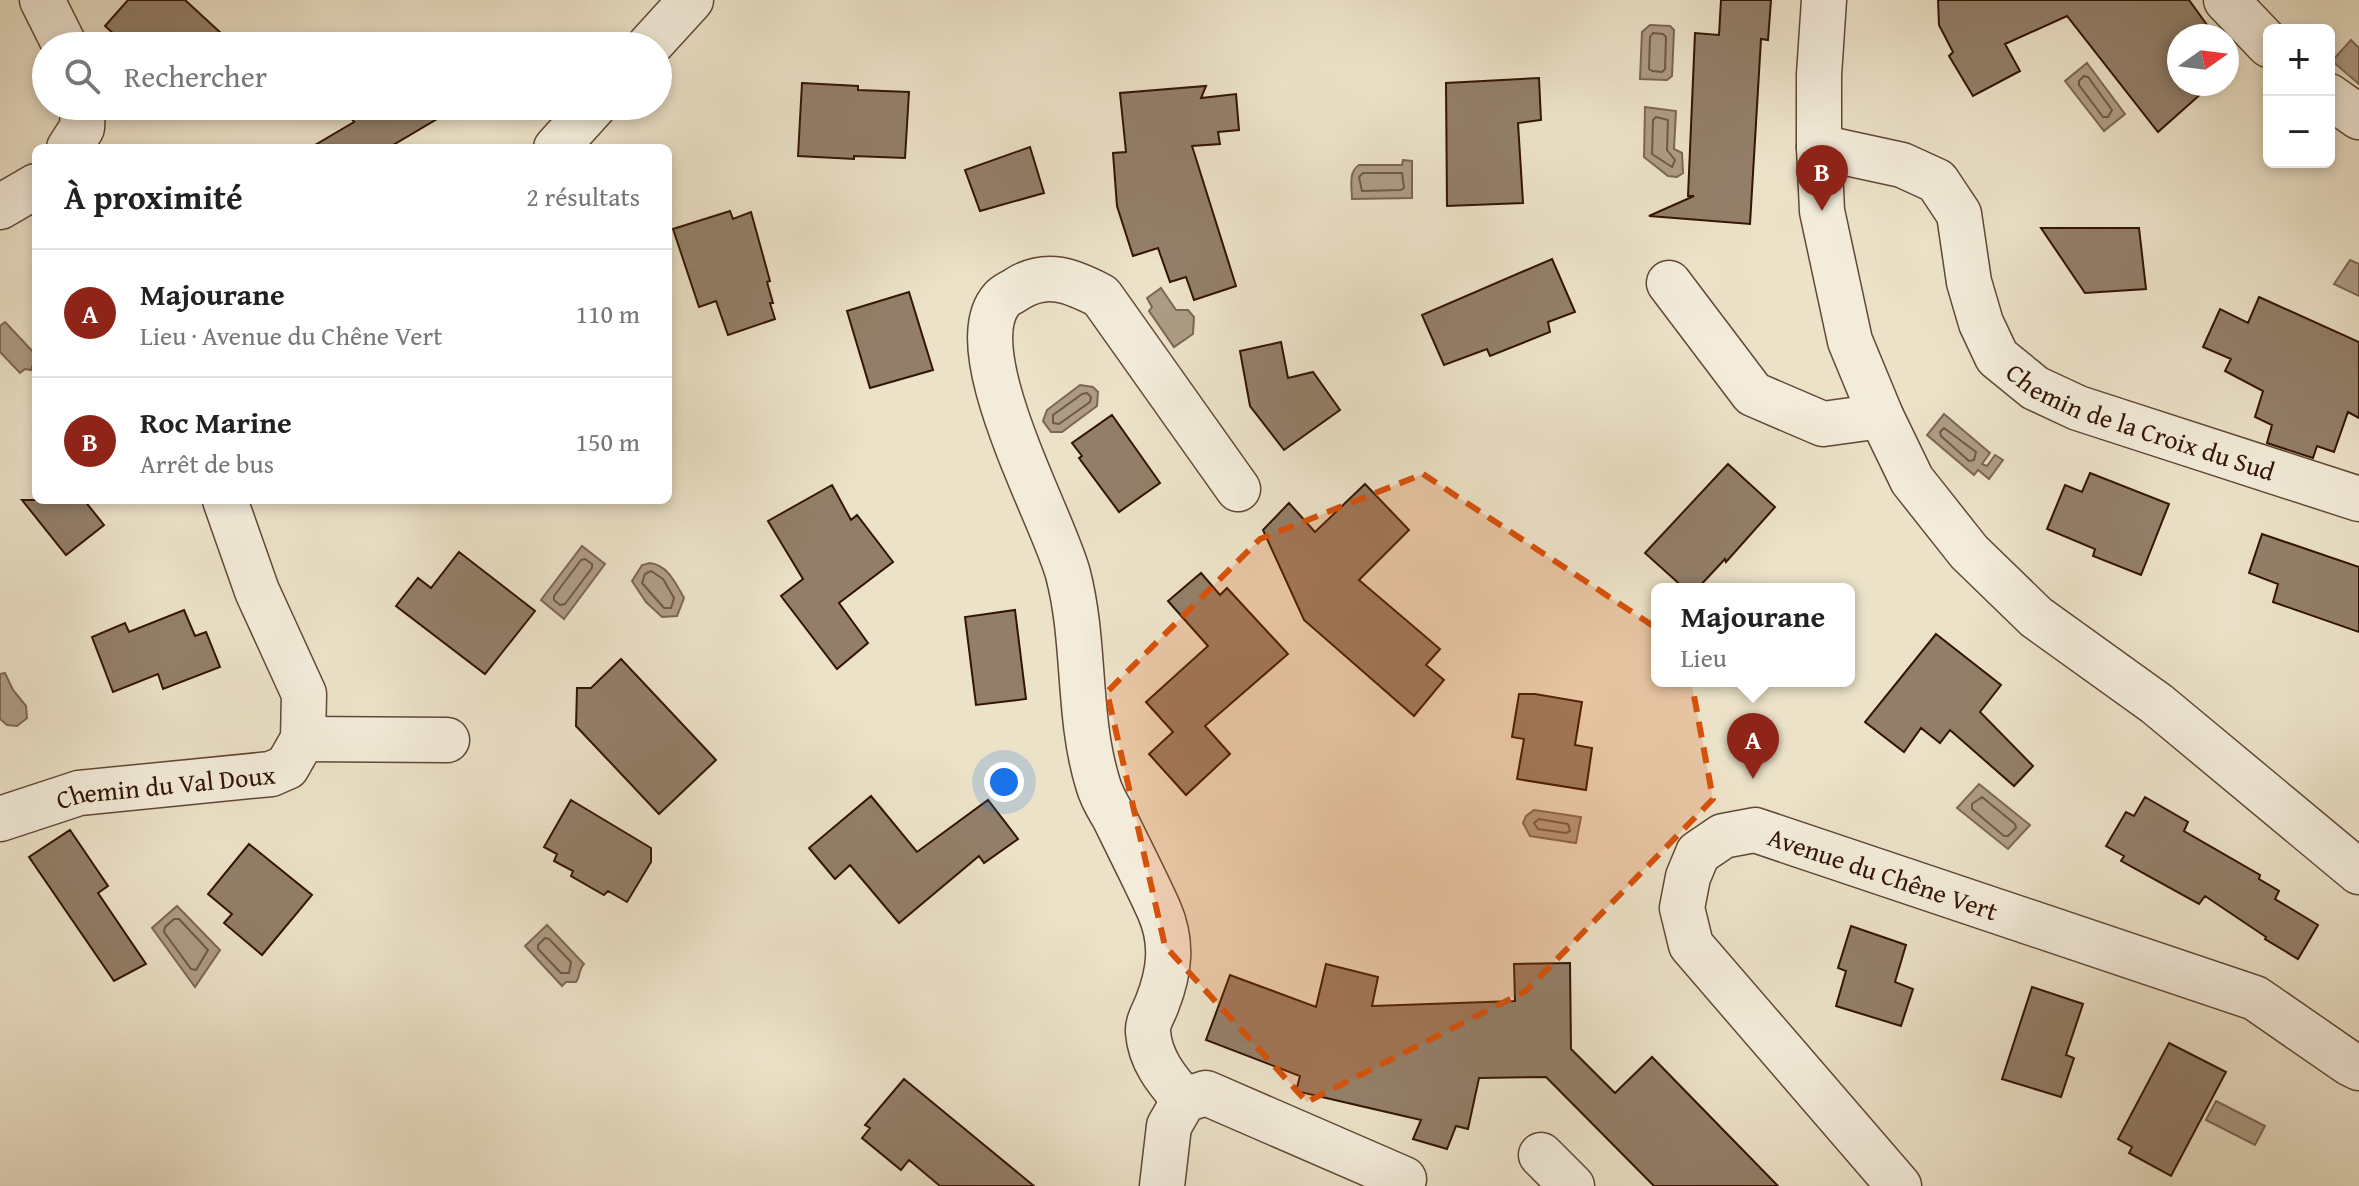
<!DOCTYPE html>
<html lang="fr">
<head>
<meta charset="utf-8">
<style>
  :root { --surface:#fff; --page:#f2f2f2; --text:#222; --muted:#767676; --line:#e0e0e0; --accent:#8f2418 }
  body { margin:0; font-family:"Gentium Book Plus",serif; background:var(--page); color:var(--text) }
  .controls { position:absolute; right:24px; top:24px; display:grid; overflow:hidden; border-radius:12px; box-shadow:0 4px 12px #0003 }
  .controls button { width:72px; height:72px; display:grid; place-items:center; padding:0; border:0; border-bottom:2px solid var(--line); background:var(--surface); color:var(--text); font:40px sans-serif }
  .compass { position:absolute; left:2167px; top:24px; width:72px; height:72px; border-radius:50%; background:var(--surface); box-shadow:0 4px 12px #0003; rotate:76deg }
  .you { position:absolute; left:1004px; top:782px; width:28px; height:28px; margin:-20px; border:6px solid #fff; border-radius:50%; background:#1a73e8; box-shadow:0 0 0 12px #1a73e833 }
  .badge { display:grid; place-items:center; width:52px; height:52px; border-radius:50%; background:var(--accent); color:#fff; font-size:26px; font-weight:700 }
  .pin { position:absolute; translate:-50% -66px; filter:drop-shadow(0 2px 4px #0008) }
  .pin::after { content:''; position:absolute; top:42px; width:28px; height:24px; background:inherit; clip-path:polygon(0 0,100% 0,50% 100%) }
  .popup { position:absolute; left:1651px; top:583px; width:204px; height:104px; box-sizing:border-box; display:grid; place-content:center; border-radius:12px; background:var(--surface); filter:drop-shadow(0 2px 6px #0005); font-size:26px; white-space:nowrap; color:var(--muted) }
  .popup b { font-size:30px; color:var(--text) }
  .popup::after { content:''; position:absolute; left:50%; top:100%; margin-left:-16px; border:16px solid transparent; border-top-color:var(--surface) }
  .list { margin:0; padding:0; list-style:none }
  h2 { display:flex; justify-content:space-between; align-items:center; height:104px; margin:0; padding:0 32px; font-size:34px }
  h2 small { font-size:26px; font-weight:400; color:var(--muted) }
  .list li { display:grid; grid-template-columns:52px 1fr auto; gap:24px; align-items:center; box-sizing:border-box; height:128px; padding:0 32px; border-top:2px solid var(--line) }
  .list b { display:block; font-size:30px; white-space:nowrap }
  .list p { margin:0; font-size:26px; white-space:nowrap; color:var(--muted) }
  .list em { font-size:26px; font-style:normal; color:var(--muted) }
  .icon { flex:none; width:44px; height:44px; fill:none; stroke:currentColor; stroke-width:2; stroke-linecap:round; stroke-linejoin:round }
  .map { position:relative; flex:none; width:2359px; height:1186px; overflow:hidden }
  .search { position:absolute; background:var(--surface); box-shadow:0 4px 12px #0003; left:32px; top:32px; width:640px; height:88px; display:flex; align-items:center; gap:20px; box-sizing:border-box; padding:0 28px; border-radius:44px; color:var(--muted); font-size:30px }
  .panel { position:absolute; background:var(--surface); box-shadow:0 4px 12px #0003; left:32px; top:144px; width:640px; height:360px; border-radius:12px }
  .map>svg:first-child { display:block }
</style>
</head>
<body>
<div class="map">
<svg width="2359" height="1186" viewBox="0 0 2359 1186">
  <rect width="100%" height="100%" fill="#ece2c8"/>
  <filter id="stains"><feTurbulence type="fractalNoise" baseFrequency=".0025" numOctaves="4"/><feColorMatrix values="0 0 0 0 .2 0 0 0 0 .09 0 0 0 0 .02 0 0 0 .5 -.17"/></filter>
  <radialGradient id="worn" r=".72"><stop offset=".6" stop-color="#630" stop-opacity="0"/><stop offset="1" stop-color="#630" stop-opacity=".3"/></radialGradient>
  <path fill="#ad9c85" stroke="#7c6651" stroke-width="2" d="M 1650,25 L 1670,26 L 1674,30 L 1672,76 L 1667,80 L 1640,79 L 1642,32 Z
    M 2351,40 L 2359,48 L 2359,84 L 2332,61 Z
    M 2087,63 L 2125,114 L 2104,131 L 2065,81 Z
    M 1645,107 L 1676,111 L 1674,149 L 1682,153 L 1683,173 L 1677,177 L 1668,176 L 1644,157 Z
    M 1403,160 L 1412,161 L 1412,198 L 1352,199 C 1352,187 1348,172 1359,165 L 1402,165 Z
    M 2350,260 L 2359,264 L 2359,296 L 2334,284 Z
    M 1161,288 L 1176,310 L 1188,310 L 1194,317 L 1193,334 L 1174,347 L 1149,311 L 1152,307 L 1147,298 Z
    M 5,322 L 36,355 L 31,370 L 25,369 L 20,373 L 0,352 L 0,326 Z
    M 1080,385 L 1093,387 L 1098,392 L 1097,406 L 1062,432 L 1051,432 L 1043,421 L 1047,410 Z
    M 1944,414 L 1990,453 L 1982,464 L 1987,466 L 1995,455 L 2003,460 L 1989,479 L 1978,470 L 1974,475 L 1927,435 Z
    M 582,546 L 605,564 L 564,619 L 541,600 Z
    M 650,563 C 668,565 676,584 684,598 L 677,616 L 662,617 L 646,602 L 632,581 L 642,565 Z
    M 5,673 L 13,690 L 26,706 L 27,718 L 17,726 L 7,725 L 0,719 L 0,674 Z
    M 1979,784 L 2030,825 L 2008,849 L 1957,808 Z
    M 1534,810 L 1581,817 L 1576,843 L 1530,836 L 1523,823 L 1526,816 Z
    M 177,906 L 220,950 L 195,987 L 152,928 Z
    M 547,925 L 584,964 C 578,970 581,976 576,982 L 566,982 L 562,986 L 525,946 Z
    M 2216,1101 L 2265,1126 L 2255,1145 L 2206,1120 Z"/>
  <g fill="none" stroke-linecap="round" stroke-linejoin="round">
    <path stroke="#705844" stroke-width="2" d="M 1653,33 L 1663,34 L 1666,37 L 1665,69 L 1662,72 L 1652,71 L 1649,69 L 1650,37 Z
      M 2084,76 L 2088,77 L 2112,110 L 2108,117 L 2103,117 L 2079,85 L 2079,81 Z
      M 1656,117 L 1668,120 L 1667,150 L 1675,160 L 1672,167 L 1652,154 L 1653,120 Z
      M 1363,173 L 1402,173 L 1404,188 L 1401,190 L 1362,191 L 1359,177 Z
      M 1087,393 L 1091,397 L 1090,402 L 1059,424 L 1053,423 L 1053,415 L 1082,394 Z
      M 1944,428 L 1976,452 L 1974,460 L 1969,461 L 1941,436 L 1940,432 Z
      M 585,559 L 592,564 L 592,568 L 565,604 L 560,605 L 554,600 L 554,596 L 581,560 Z
      M 651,571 L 663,579 L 674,598 L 671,608 L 664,608 L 642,583 L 645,574 Z
      M 1982,797 L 2015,824 L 2016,828 L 2008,836 L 2004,836 L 1972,809 L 1972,804 Z
      M 1539,819 L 1568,824 L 1570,831 L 1566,833 L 1538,829 L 1534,823 Z
      M 174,919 L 179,919 L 208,950 L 196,970 L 191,969 L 164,932 L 165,927 Z
      M 545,938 L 549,939 L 571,962 L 569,973 L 561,973 L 538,949 L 538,945 Z"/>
  </g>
  <path fill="#937f69" stroke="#331402" stroke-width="2" d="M 128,0 L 185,0 L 235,46 L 127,46 L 105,26 Z
    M 1721,0 L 1771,0 L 1768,40 L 1761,39 L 1750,224 L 1649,216 L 1694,196 L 1688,196 L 1695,33 L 1719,35 Z
    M 1938,0 L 2189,0 L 2215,36 L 2179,36 L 2179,84 L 2212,84 L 2158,132 L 2067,16 L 2005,44 L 2020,71 L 1973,96 L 1949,56 L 1953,52 L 1939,25 Z
    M 1539,78 L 1541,120 L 1518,123 L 1523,203 L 1447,206 L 1446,83 Z
    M 802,83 L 858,86 L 858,90 L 909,92 L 905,158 L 854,156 L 854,159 L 798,156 Z
    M 1206,86 L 1201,98 L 1236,94 L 1239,130 L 1218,132 L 1220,144 L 1192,146 L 1236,286 L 1194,300 L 1186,277 L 1170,282 L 1158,248 L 1133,256 L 1117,206 L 1113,153 L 1126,152 L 1120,93 Z
    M 344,106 L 459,106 L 388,148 L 310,148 L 354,122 Z
    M 1030,147 L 1044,193 L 980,211 L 965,170 Z
    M 730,211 L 733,219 L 751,212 L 770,281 L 767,282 L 773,303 L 770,303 L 775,319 L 728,335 L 716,301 L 699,307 L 673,229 Z
    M 2041,228 L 2139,228 L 2146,289 L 2085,293 Z
    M 1552,259 L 1575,312 L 1548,322 L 1550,332 L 1490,356 L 1487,349 L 1444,365 L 1422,315 Z
    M 909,292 L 933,370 L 870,388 L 847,311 Z
    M 2259,297 L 2359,342 L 2359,418 L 2348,412 L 2334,452 L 2317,446 L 2313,458 L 2267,443 L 2272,425 L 2255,417 L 2263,391 L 2225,371 L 2231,359 L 2203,347 L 2220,309 L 2248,323 Z
    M 1281,342 L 1288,378 L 1313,372 L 1340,410 L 1284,450 L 1250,406 L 1240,351 Z
    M 1112,415 L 1160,483 L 1119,512 L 1079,458 L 1082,456 L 1072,443 Z
    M 1728,464 L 1775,507 L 1726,562 L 1725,559 L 1697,589 L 1685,589 L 1645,553 Z
    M 2090,473 L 2169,504 L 2141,575 L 2093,556 L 2095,549 L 2047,529 L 2065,485 L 2082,492 Z
    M 1365,484 L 1409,530 L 1359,580 L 1440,649 L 1426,665 L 1444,680 L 1414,716 L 1304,620 L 1263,530 L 1289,503 L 1315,532 Z
    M 832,485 L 851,520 L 857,515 L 893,562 L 839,603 L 868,643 L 837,669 L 781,596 L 803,579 L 768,521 Z
    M 22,500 L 84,500 L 104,525 L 66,555 Z
    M 2262,534 L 2359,567 L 2359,632 L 2273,602 L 2278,584 L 2249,573 Z
    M 459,552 L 535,611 L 485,674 L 396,606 L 418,578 L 431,588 Z
    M 1201,573 L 1220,595 L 1227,588 L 1288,654 L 1205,726 L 1230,754 L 1186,795 L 1149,754 L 1173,732 L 1146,702 L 1208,646 L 1168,601 Z
    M 184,610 L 195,636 L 206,632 L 220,667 L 163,689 L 158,674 L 113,692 L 92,637 L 125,623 L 129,632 Z
    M 1015,610 L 1026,699 L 976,705 L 965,617 Z
    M 1936,634 L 2001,685 L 1980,712 L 2033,766 L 2014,786 L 1950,730 L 1940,743 L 1921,728 L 1904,752 L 1865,722 Z
    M 621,659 L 716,760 L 659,814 L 576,726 L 577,688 L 591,688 Z
    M 1519,694 L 1535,694 L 1582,702 L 1575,745 L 1592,748 L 1586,790 L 1517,779 L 1524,739 L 1512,737 Z
    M 871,796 L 917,852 L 988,800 L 1018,839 L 984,863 L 979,856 L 899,923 L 850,865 L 835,879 L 809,848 Z
    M 2145,797 L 2188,822 L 2184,831 L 2260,875 L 2259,879 L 2279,891 L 2275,899 L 2318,925 L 2298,959 L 2265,939 L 2266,937 L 2205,896 L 2199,904 L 2121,861 L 2124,856 L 2106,846 L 2126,812 L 2134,816 Z
    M 571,800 L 651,848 L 651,862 L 627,902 L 608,891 L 604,895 L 571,876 L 573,871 L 554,861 L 557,854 L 544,847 Z
    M 70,830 L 108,886 L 98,893 L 146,964 L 114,981 L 29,857 Z
    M 249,844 L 312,895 L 262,955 L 224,923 L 232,914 L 208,894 Z
    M 1851,926 L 1906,945 L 1895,982 L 1913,989 L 1901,1026 L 1836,1006 L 1846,971 L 1838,968 Z
    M 1570,963 L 1571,1049 L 1615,1093 L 1652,1057 L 1778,1186 L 1654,1186 L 1546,1077 L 1479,1078 L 1468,1129 L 1456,1126 L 1447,1149 L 1413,1139 L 1421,1120 L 1296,1091 L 1300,1076 L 1206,1040 L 1230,975 L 1316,1007 L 1326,964 L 1378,977 L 1372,1006 L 1515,1001 L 1514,964 Z
    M 2032,987 L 2083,1004 L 2066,1055 L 2074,1058 L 2061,1097 L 2002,1079 Z
    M 2169,1043 L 2226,1072 L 2171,1176 L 2129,1153 L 2132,1147 L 2118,1139 Z
    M 904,1079 L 1034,1186 L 940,1186 L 909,1160 L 901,1170 L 862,1138 L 870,1128 L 865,1125 Z"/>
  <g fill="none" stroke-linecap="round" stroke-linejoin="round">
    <g stroke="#614834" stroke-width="47">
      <g id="minor">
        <path d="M 42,0 L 65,46"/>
        <path d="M 1824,0 L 1819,75 L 1819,147 L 1822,211 L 1850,341 L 1881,416 L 1912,480 L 1969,552 L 2036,617 L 2157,704 L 2359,872"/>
        <path d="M 2226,0 L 2269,45"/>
        <path d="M 649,46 L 691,0"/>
        <path d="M 2329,96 L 2359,117"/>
        <path id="s1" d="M 1819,147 L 1902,165 L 1937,181 L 1959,214 L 1969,282 L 1981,323 L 1997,357 L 2035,388 L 2078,408 L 2359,499"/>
        <path d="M 69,148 L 82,128 L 83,106"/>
        <path d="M 556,148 L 594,106"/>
        <path d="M 0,207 L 36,186"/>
        <path d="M 1669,283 L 1753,394 L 1823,424 L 1881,416"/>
        <path d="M 303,739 L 447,740"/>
        <path id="s2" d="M 0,819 L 79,793 L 271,774 L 287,767 L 303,739 L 304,694 L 257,591 L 225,500"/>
        <path d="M 1184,1100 C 1167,1080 1150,1060 1148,1032 C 1147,1023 1154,1012 1157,1004 C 1170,971 1173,942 1159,910 C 1145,879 1129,848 1114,817 C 1108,807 1101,796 1098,784 C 1077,717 1086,643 1068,574 C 1053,517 957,349 1002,299 C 1005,295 1013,292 1017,289 C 1047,270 1072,281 1101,296 L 1238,489"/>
        <path d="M 1541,1155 L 1572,1186"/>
        <path d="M 1162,1186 L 1169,1126 L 1184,1100 L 1206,1093 L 1404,1179"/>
        <path id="s3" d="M 1899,1186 L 1691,945 L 1682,908 L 1688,877 L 1698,853 L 1723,836 L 1755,830 L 2255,998 L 2349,1063 L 2359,1068"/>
      </g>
    </g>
    <use href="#minor" stroke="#f3ecdb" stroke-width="44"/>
  </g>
  <path fill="#d6520b" fill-opacity="0.2" stroke="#d6520b" stroke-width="6" stroke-dasharray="16 10" stroke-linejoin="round" d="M 1423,474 L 1685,647 L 1713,799 L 1526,991 L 1307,1102 L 1165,946 L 1107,692 L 1260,539 Z"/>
  <g text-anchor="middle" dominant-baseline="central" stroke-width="6" stroke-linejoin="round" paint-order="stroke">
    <g font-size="26" fill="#331402" stroke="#f3ecdb">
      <text stroke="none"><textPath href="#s1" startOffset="472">Chemin de la Croix du Sud</textPath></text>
      <text stroke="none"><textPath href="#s2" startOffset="170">Chemin du Val Doux</textPath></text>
      <text stroke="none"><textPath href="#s3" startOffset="612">Avenue du Chêne Vert</textPath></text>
    </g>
  </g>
  <rect width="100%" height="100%" filter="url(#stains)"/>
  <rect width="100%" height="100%" fill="url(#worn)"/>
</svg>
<div class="controls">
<button>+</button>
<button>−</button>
</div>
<svg class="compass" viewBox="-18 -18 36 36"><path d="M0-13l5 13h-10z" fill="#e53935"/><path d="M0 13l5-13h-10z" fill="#767676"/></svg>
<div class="you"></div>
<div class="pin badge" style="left:1753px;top:779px">A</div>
<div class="popup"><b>Majourane</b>Lieu</div>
<div class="pin badge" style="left:1822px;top:211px">B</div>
<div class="search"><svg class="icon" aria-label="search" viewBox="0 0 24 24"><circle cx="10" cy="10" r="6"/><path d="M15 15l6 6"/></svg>Rechercher</div>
<section class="panel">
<h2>À proximité<small>2 résultats</small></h2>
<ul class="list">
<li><span class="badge">A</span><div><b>Majourane</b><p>Lieu · Avenue du Chêne Vert</p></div><em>110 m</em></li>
<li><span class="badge">B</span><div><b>Roc Marine</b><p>Arrêt de bus</p></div><em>150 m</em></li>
</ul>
</section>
</div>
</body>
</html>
